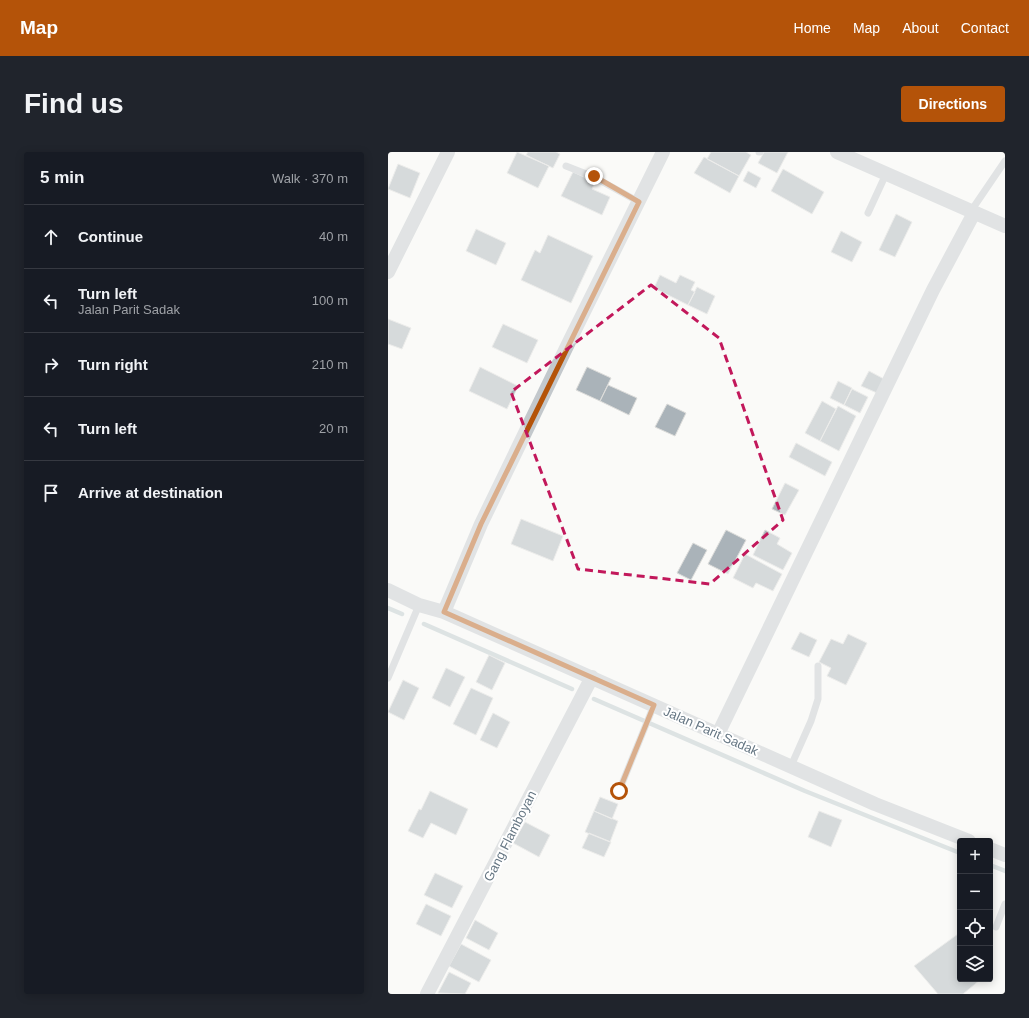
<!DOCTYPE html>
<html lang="en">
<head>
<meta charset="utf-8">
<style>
  :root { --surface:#171b24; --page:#20242c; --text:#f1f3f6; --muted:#9ea1a6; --line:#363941; --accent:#b45309 }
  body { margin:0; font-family:Arial,sans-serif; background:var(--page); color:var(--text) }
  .controls { position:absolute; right:12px; bottom:12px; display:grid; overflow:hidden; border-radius:4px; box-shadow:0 2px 10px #0003 }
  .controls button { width:36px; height:36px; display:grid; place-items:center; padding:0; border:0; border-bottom:1px solid var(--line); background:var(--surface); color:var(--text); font:20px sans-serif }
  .stop { position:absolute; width:12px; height:12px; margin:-9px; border:3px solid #b45309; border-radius:50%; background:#fff }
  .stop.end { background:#b45309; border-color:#fff; box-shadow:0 1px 4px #0008 }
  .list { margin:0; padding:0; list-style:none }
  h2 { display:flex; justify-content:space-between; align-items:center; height:52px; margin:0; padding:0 16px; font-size:17px }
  h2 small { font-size:13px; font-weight:400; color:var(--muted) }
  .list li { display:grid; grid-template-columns:26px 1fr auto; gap:12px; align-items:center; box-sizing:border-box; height:64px; padding:0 16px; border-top:1px solid var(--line) }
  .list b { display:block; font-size:15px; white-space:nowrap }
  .list p { margin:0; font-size:13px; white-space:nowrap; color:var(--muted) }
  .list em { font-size:13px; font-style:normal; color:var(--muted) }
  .icon { flex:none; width:22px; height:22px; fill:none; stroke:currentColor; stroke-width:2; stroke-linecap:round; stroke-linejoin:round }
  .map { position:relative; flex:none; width:617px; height:842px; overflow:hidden; border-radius:4px }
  header { display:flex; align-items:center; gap:24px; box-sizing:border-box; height:56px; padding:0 20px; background:var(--accent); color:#fff }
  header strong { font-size:19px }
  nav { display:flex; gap:22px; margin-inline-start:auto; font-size:14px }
  .intro { display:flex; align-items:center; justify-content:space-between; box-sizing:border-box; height:96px; padding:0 24px }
  h1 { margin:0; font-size:28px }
  .button { padding:10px 18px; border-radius:4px; background:var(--accent); color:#fff; font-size:14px; font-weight:700 }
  main { display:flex; gap:24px; padding:0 24px }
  aside { flex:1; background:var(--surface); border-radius:4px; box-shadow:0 2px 10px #0003 }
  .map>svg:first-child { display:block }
</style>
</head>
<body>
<header>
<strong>Map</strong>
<nav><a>Home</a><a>Map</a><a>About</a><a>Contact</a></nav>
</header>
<div class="intro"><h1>Find us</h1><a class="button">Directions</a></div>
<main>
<aside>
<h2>5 min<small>Walk · 370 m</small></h2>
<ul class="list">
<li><svg class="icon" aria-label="ahead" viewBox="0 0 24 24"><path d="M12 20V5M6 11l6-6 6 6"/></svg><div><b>Continue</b></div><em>40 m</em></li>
<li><svg class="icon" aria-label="left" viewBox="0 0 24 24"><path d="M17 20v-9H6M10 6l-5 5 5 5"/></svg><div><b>Turn left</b><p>Jalan Parit Sadak</p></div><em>100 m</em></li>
<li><svg class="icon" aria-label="right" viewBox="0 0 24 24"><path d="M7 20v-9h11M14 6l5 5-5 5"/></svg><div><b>Turn right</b></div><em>210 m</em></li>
<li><svg class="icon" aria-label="left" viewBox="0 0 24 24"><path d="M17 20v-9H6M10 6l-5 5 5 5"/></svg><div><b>Turn left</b></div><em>20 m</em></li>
<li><svg class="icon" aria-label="arrive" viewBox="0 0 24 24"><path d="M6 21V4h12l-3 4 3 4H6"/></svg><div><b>Arrive at destination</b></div></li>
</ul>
</aside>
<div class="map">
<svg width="617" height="842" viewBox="0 0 617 842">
  <rect width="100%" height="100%" fill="#fafaf8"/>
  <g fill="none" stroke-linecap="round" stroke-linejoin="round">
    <path stroke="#bbc7cb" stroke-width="4.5" d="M 0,456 L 14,462
      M 36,472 L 184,537
      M 206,547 L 417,639 L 572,701
      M 602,713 L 617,719"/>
  </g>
  <path fill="#aab3b9" stroke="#dcdcda" d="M 129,0 L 161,14 L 150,36 L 119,21 Z
    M 140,0 L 168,0 L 172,2 L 165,16 L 138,3 Z
    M 323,0 L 358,0 L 363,3 L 351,24 L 319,7 Z
    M 376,0 L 400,0 L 389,21 L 370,11 Z
    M 316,5 L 351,24 L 342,41 L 306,21 Z
    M 10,12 L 32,21 L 22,46 L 0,37 Z
    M 395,17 L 436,40 L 424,62 L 383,39 Z
    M 360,19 L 373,26 L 368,36 L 355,29 Z
    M 185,20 L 207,30 L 204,37 L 222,45 L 214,63 L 173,44 Z
    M 508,62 L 524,70 L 507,105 L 491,98 Z
    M 88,77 L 118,91 L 108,113 L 78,99 Z
    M 453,79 L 474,90 L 464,110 L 443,100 Z
    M 160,83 L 205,104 L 183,151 L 133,128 L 147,98 L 152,101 Z
    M 272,123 L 288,131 L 292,123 L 307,130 L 303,138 L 307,140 L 300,153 L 266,136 Z
    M 309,135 L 327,144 L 319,162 L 300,153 Z
    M 0,167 L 23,176 L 14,197 L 0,192 Z
    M 115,172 L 150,188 L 139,211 L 104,195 Z
    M 92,215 L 130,234 L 119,257 L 81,239 Z
    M 199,215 L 223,226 L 212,249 L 188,238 Z
    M 481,219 L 496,227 L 489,241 L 473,234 Z
    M 450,229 L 464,236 L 456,253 L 442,246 Z
    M 220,233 L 249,246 L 241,263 L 212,249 Z
    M 464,237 L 480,245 L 472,261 L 456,253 Z
    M 434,249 L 448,257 L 432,289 L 417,281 Z
    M 279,252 L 298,261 L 287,284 L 267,275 Z
    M 450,254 L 468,264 L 451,299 L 432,289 Z
    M 408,291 L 444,310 L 437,324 L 401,305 Z
    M 397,331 L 411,338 L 397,363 L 384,357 Z
    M 133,367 L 175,384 L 165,409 L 123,392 Z
    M 338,378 L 358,388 L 340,422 L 320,412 Z
    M 377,378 L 392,386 L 389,392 L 404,401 L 395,418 L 365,403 Z
    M 305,391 L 319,398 L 303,428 L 289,421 Z
    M 357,402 L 394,422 L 385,439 L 368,431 L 365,436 L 345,426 Z
    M 412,480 L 429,488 L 421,505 L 403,497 Z
    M 460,482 L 479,491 L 458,533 L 439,524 L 443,516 L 431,510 L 443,487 L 455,492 Z
    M 101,503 L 117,511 L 104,538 L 88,530 Z
    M 58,516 L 77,525 L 62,555 L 44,546 Z
    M 15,528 L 31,536 L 16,568 L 0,560 Z
    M 83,536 L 105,546 L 88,583 L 65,572 Z
    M 105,561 L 122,570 L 109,596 L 92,588 Z
    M 42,639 L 80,657 L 68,683 L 43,671 L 35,686 L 20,679 L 31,657 L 33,658 Z
    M 212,645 L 230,652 L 224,667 L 206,659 Z
    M 206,659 L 230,669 L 222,690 L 197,680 Z
    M 431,659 L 454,668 L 443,695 L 420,685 Z
    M 137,670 L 162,683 L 151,705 L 125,691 Z
    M 201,681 L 223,690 L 216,705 L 194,696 Z
    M 47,721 L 75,734 L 64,756 L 36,743 Z
    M 38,752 L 63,764 L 53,784 L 28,772 Z
    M 87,768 L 110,781 L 101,798 L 78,786 Z
    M 570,782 L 572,785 L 572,827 L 593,827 L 575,842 L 550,842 L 526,814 Z
    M 73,792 L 103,808 L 91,830 L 61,814 Z
    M 61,820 L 83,831 L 77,842 L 50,841 Z"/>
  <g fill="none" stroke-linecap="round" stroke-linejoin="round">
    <path stroke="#c3c8cc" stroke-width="7" d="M 371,0 L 372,0
      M 178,14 L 206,25 L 251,50
      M 583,59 L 617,9
      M 480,61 L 498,22
      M 0,526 L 31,453
      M 403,614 L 423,569 L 430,547 L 430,514
      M 231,639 L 266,553
      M 608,775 L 617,752"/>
    <path stroke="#c3c8cc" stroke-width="14" d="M 449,0 L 617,74
      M 0,120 L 60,0
      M 0,438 L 31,453 L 56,460 L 487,652 L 581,689
      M 56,460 L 93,372 L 182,188 L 275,0
      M 330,582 L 545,138 L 586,61
      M 602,697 L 617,703
      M 39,842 L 204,525"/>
  </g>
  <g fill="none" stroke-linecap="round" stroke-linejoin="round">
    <path stroke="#b45309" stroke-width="5" d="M 206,24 L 251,50 L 93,372 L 56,460 L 266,553 L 231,639"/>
  </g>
  <path d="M0 0H617V842H0ZM 263,133 L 331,186 L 395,368 L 322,432 L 190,417 L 123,240 Z" fill="#fafaf8" fill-opacity=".55" fill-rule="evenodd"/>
  <path fill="none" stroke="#c2185b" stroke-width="3" stroke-dasharray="8 5" stroke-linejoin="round" d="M 263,133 L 331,186 L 395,368 L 322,432 L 190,417 L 123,240 Z"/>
  <g text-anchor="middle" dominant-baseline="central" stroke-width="4" stroke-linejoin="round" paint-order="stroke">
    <g font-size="13" fill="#657683" stroke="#fff">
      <text transform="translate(323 579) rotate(24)">Jalan Parit Sadak</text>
      <text transform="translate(122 684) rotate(-63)">Gang Flamboyan</text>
    </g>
  </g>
</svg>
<div class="controls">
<button>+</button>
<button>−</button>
<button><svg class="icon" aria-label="locate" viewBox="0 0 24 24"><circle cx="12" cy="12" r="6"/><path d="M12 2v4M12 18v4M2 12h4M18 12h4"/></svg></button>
<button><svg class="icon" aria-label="layers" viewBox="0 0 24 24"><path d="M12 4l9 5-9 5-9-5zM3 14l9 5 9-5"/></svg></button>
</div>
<div class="stop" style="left:231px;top:639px"></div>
<div class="stop end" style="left:206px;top:24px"></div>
</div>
</main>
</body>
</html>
